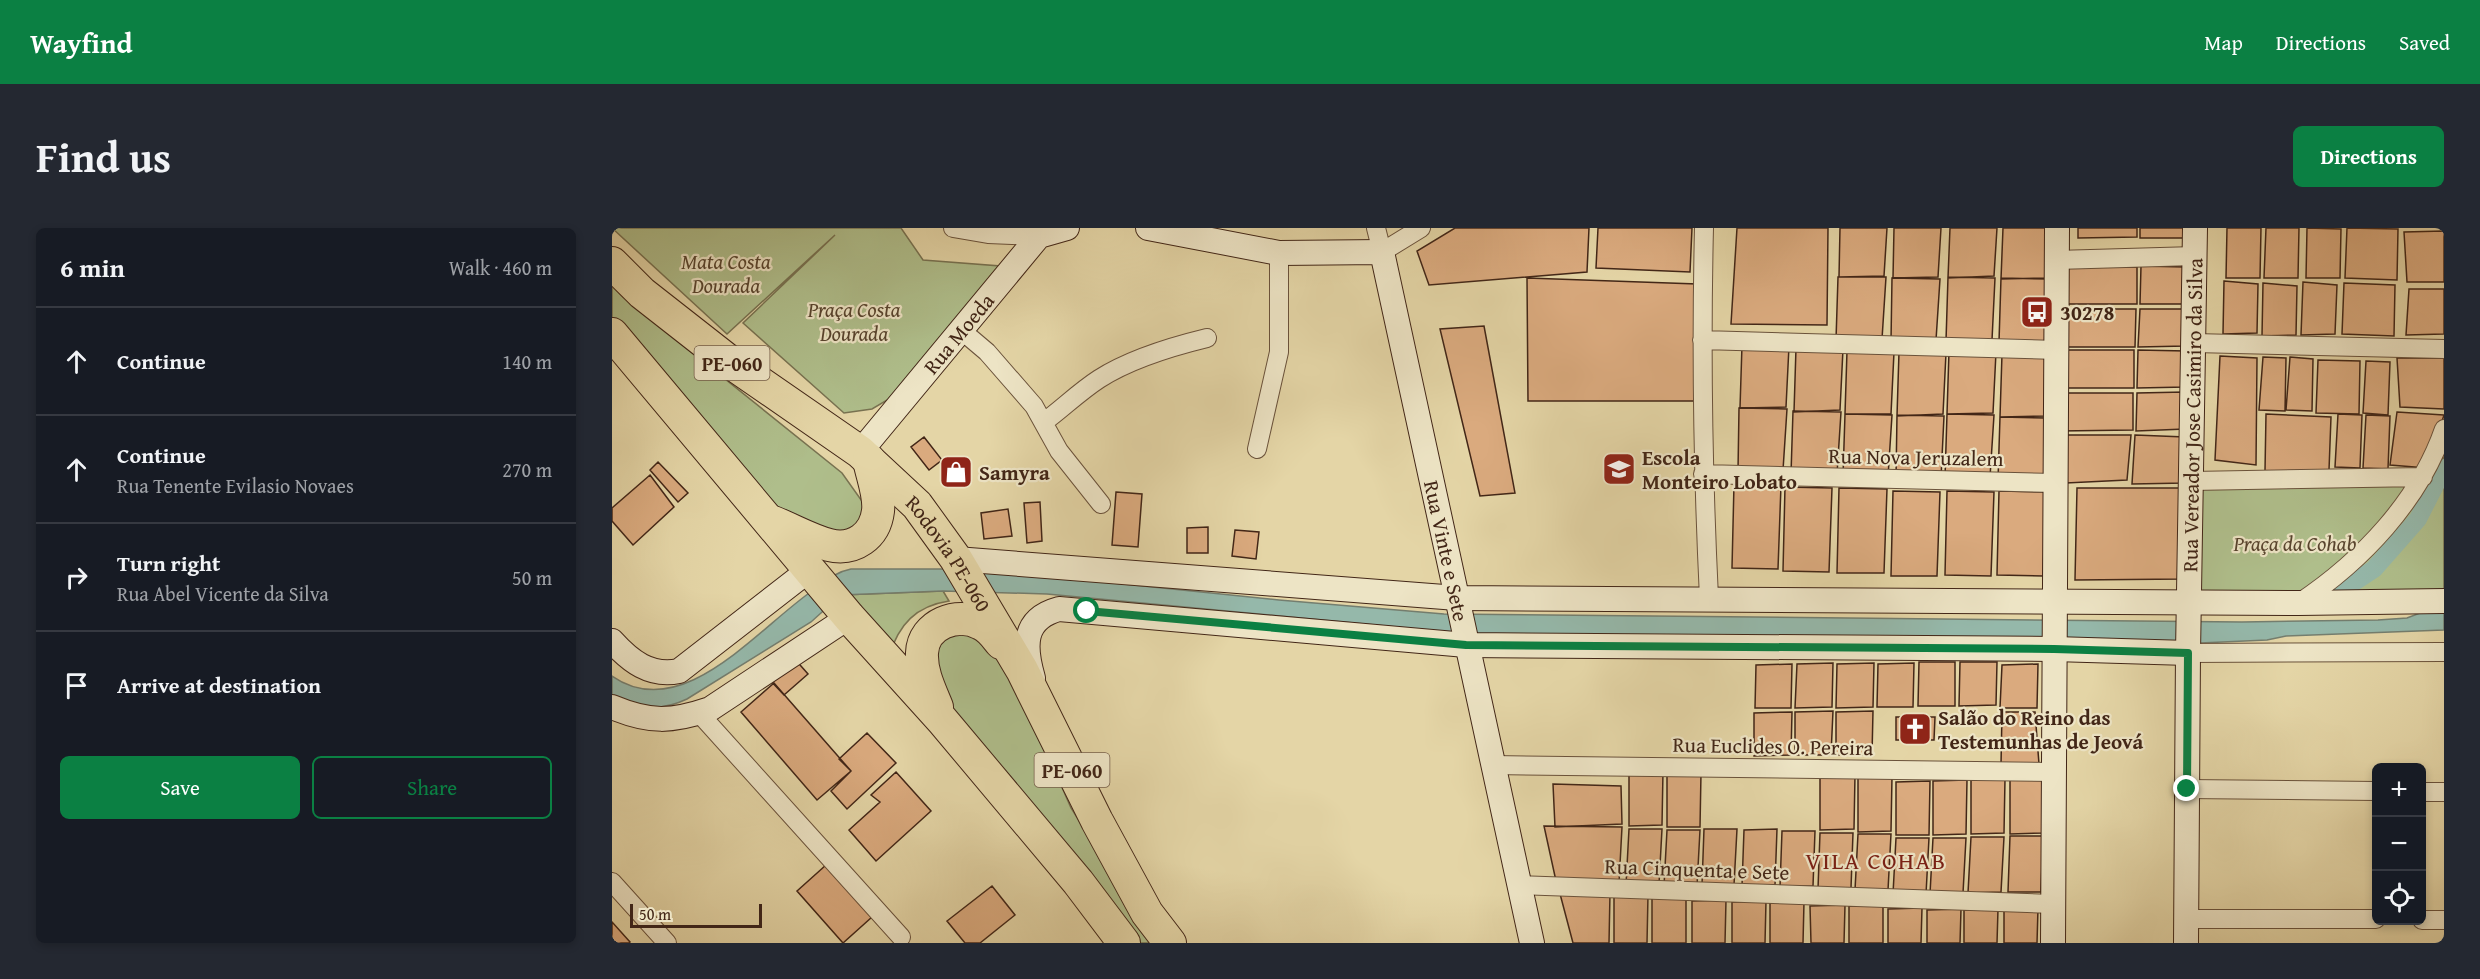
<!DOCTYPE html>
<html lang="en">
<head>
<meta charset="utf-8">
<style>
  :root { --surface:#171b24; --page:#242831; --text:#f1f3f6; --muted:#9ea1a6; --line:#363941; --accent:#0b8043 }
  body { margin:0; font-family:"Gentium Book Plus",serif; background:var(--page); color:var(--text) }
  .controls { position:absolute; right:18px; bottom:18px; display:grid; overflow:hidden; border-radius:9px; box-shadow:0 3px 9px #0003 }
  .controls button { width:54px; height:54px; display:grid; place-items:center; padding:0; border:0; border-bottom:2px solid var(--line); background:var(--surface); color:var(--text); font:30px sans-serif }
  .scale { position:absolute; left:18px; bottom:15px; width:132px; box-sizing:border-box; padding-left:6px; border:3px solid #422617; border-top:0; font-size:16px; line-height:21px; white-space:nowrap; color:#422617; -webkit-text-stroke:4px #ede4c5; paint-order:stroke }
  .stop { position:absolute; width:18px; height:18px; margin:-14px; border:4px solid #0b8043; border-radius:50%; background:#fff }
  .stop.end { background:#0b8043; border-color:#fff; box-shadow:0 2px 6px #0008 }
  .list { margin:0; padding:0; list-style:none }
  h2 { display:flex; justify-content:space-between; align-items:center; height:78px; margin:0; padding:0 24px; font-size:26px }
  h2 small { font-size:20px; font-weight:400; color:var(--muted) }
  .list li { display:grid; grid-template-columns:39px 1fr auto; gap:18px; align-items:center; box-sizing:border-box; height:108px; padding:0 24px; border-top:2px solid var(--line) }
  .list b { display:block; font-size:22px; white-space:nowrap }
  .list p { margin:0; font-size:20px; white-space:nowrap; color:var(--muted) }
  .list em { font-size:20px; font-style:normal; color:var(--muted) }
  .actions { display:flex; gap:12px; padding:18px 24px }
  .actions a { flex:1; padding:14px 0; border:2px solid var(--accent); border-radius:9px; text-align:center; font-size:21px; color:var(--accent) }
  .actions .main { background:var(--accent); color:#fff }
  .icon { flex:none; width:33px; height:33px; fill:none; stroke:currentColor; stroke-width:2; stroke-linecap:round; stroke-linejoin:round }
  .map { position:relative; flex:none; width:1832px; height:715px; overflow:hidden; border-radius:9px }
  header { display:flex; align-items:center; gap:36px; box-sizing:border-box; height:84px; padding:0 30px; background:var(--accent); color:#fff }
  header strong { font-size:28px }
  nav { display:flex; gap:33px; margin-inline-start:auto; font-size:21px }
  .intro { display:flex; align-items:center; justify-content:space-between; box-sizing:border-box; height:144px; padding:0 36px }
  h1 { margin:0; font-size:42px }
  .button { padding:15px 27px; border-radius:9px; background:var(--accent); color:#fff; font-size:21px; font-weight:700 }
  main { display:flex; gap:36px; padding:0 36px }
  aside { flex:1; background:var(--surface); border-radius:9px; box-shadow:0 3px 9px #0003 }
  .map>svg:first-child { display:block }
</style>
</head>
<body>
<header>
<strong>Wayfind</strong>
<nav><a>Map</a><a>Directions</a><a>Saved</a></nav>
</header>
<div class="intro"><h1>Find us</h1><a class="button">Directions</a></div>
<main>
<aside>
<h2>6 min<small>Walk · 460 m</small></h2>
<ul class="list">
<li><svg class="icon" aria-label="ahead" viewBox="0 0 24 24"><path d="M12 20V5M6 11l6-6 6 6"/></svg><div><b>Continue</b></div><em>140 m</em></li>
<li><svg class="icon" aria-label="ahead" viewBox="0 0 24 24"><path d="M12 20V5M6 11l6-6 6 6"/></svg><div><b>Continue</b><p>Rua Tenente Evilasio Novaes</p></div><em>270 m</em></li>
<li><svg class="icon" aria-label="right" viewBox="0 0 24 24"><path d="M7 20v-9h11M14 6l5 5-5 5"/></svg><div><b>Turn right</b><p>Rua Abel Vicente da Silva</p></div><em>50 m</em></li>
<li><svg class="icon" aria-label="arrive" viewBox="0 0 24 24"><path d="M6 21V4h12l-3 4 3 4H6"/></svg><div><b>Arrive at destination</b></div></li>
</ul>
<div class="actions"><a class="main">Save</a><a>Share</a></div>
</aside>
<div class="map">
<svg width="1832" height="715" viewBox="0 0 1832 715">
  <rect width="100%" height="100%" fill="#e4d5a6"/>
  <filter id="stains"><feTurbulence type="fractalNoise" baseFrequency=".00333" numOctaves="4"/><feColorMatrix values="0 0 0 0 .2 0 0 0 0 .09 0 0 0 0 .02 0 0 0 .5 -.17"/></filter>
  <radialGradient id="worn" r=".72"><stop offset=".6" stop-color="#630" stop-opacity="0"/><stop offset="1" stop-color="#630" stop-opacity=".3"/></radialGradient>
  <path fill="#afbe8b" stroke="#787251" stroke-width="1.5" d="M 0,0 L 289,0 L 311,32 L 388,38 L 277,171 L 260,181 L 232,185 L 131,95 L 223,7 L 115,106 Z
    M 0,58 L 11,69 L 230,245 L 252,276 L 250,301 L 233,311 L 175,292 L 0,95 Z
    M 1832,229 L 1832,364 L 1587,371 L 1584,255 L 1814,256 Z
    M 331,363 L 337,373 C 304,378 287,396 277,428 L 229,367 Z
    M 334,402 L 375,412 L 418,486 L 459,580 L 544,715 L 527,715 L 335,474 L 319,418 Z"/>
  <path fill="#95b8aa" stroke="#747e6f" stroke-width="1.5" d="M 239,341 L 366,341 L 667,372 L 832,386 L 1630,394 L 1766,392 L 1795,390 L 1808,385 L 1832,385 L 1832,402 L 1674,408 L 1655,412 L 1588,415 L 868,407 L 435,366 L 331,363 L 229,367 L 199,394 L 75,471 C 48,484 28,480 0,471 L 0,448 C 70,497 145,401 200,363 C 213,354 223,344 239,341 Z"/>
  <g fill="none" stroke-linecap="round" stroke-linejoin="round">
    <path stroke="#95b8aa" stroke-width="18" d="M 1730,362 L 1762,341 L 1806,291 L 1832,240"/>
  </g>
  <path fill="#daaa7e" stroke="#422617" stroke-width="1.5" d="M 843,0 L 977,0 L 975,44 L 817,57 L 805,23 Z
    M 986,0 L 1080,0 L 1078,44 L 984,40 Z
    M 1125,0 L 1216,0 L 1215,97 L 1119,96 Z
    M 1228,0 L 1275,0 L 1272,48 L 1227,49 Z
    M 1282,0 L 1329,0 L 1326,49 L 1281,50 Z
    M 1338,0 L 1385,0 L 1382,48 L 1336,50 Z
    M 1391,0 L 1438,0 L 1435,50 L 1389,51 Z
    M 1466,0 L 1525,0 L 1525,9 L 1466,10 Z
    M 1528,0 L 1574,0 L 1574,10 L 1528,10 Z
    M 1615,0 L 1649,0 L 1648,50 L 1614,50 Z
    M 1654,0 L 1687,0 L 1686,50 L 1652,50 Z
    M 1695,0 L 1729,1 L 1728,50 L 1694,50 Z
    M 1735,0 L 1786,1 L 1785,52 L 1733,50 Z
    M 1832,3 L 1832,54 L 1795,54 L 1792,4 Z
    M 1453,38 L 1525,39 L 1525,76 L 1451,76 Z
    M 1529,38 L 1574,39 L 1574,76 L 1528,76 Z
    M 1226,49 L 1274,49 L 1270,111 L 1224,112 Z
    M 1336,49 L 1383,50 L 1380,112 L 1334,113 Z
    M 915,50 L 1085,56 L 1084,173 L 916,173 Z
    M 1280,50 L 1328,51 L 1324,112 L 1279,113 Z
    M 1389,50 L 1436,51 L 1433,113 L 1387,114 Z
    M 1612,53 L 1646,56 L 1645,105 L 1611,106 Z
    M 1691,54 L 1725,57 L 1723,106 L 1689,107 Z
    M 1651,55 L 1685,58 L 1684,107 L 1650,108 Z
    M 1732,55 L 1783,57 L 1782,108 L 1730,106 Z
    M 1797,61 L 1832,61 L 1832,106 L 1794,107 Z
    M 1451,81 L 1524,81 L 1523,119 L 1450,119 Z
    M 1528,81 L 1574,81 L 1574,118 L 1526,119 Z
    M 872,98 L 903,265 L 868,268 L 828,101 Z
    M 1130,117 L 1177,118 L 1174,179 L 1128,180 Z
    M 1184,120 L 1231,121 L 1228,182 L 1182,184 Z
    M 1449,122 L 1522,122 L 1522,160 L 1448,160 Z
    M 1526,122 L 1574,123 L 1574,159 L 1525,160 Z
    M 1235,123 L 1282,124 L 1279,186 L 1233,186 Z
    M 1337,123 L 1384,124 L 1381,185 L 1335,186 Z
    M 1287,124 L 1334,125 L 1331,186 L 1285,188 Z
    M 1390,126 L 1438,127 L 1434,188 L 1388,189 Z
    M 1608,128 L 1645,130 L 1644,237 L 1603,232 Z
    M 1651,129 L 1674,130 L 1673,183 L 1647,182 Z
    M 1678,129 L 1701,131 L 1700,183 L 1674,182 Z
    M 1785,130 L 1832,130 L 1832,181 L 1788,179 Z
    M 1706,132 L 1748,133 L 1747,186 L 1704,185 Z
    M 1754,133 L 1778,134 L 1776,187 L 1751,185 Z
    M 1573,164 L 1573,201 L 1524,203 L 1525,165 Z
    M 1448,165 L 1521,165 L 1521,202 L 1447,203 Z
    M 1127,180 L 1175,181 L 1171,242 L 1126,243 Z
    M 1181,183 L 1229,184 L 1225,246 L 1179,246 Z
    M 1785,184 L 1832,187 L 1815,240 L 1778,237 Z
    M 1233,186 L 1280,187 L 1276,249 L 1231,248 Z
    M 1335,186 L 1382,187 L 1378,249 L 1333,250 Z
    M 1654,186 L 1719,189 L 1717,242 L 1653,243 Z
    M 1726,186 L 1750,187 L 1748,240 L 1723,239 Z
    M 1285,187 L 1332,188 L 1329,250 L 1284,250 Z
    M 1754,187 L 1778,188 L 1776,241 L 1751,240 Z
    M 1388,189 L 1435,190 L 1432,251 L 1386,252 Z
    M 1451,207 L 1519,207 L 1515,252 L 1454,255 Z
    M 1523,207 L 1573,209 L 1573,255 L 1520,256 Z
    M 312,209 L 330,232 L 317,242 L 299,219 Z
    M 46,234 L 76,265 L 66,274 L 38,242 Z
    M 38,247 L 62,279 L 21,317 L 0,293 L 0,280 Z
    M 1122,256 L 1169,257 L 1166,341 L 1120,340 Z
    M 1173,259 L 1220,260 L 1217,344 L 1171,343 Z
    M 1227,260 L 1275,261 L 1272,345 L 1225,345 Z
    M 1465,260 L 1575,260 L 1572,351 L 1463,352 Z
    M 1281,263 L 1328,264 L 1325,348 L 1279,348 Z
    M 1335,263 L 1382,264 L 1379,348 L 1333,347 Z
    M 1387,263 L 1434,264 L 1431,348 L 1385,347 Z
    M 504,264 L 530,266 L 526,319 L 500,317 Z
    M 428,274 L 430,313 L 415,315 L 412,275 Z
    M 396,281 L 400,308 L 372,311 L 369,285 Z
    M 596,299 L 596,325 L 575,325 L 575,300 Z
    M 623,302 L 647,304 L 644,331 L 620,328 Z
    M 181,429 L 196,446 L 172,467 L 157,451 Z
    M 1307,434 L 1343,434 L 1343,478 L 1306,478 Z
    M 1348,434 L 1385,434 L 1384,477 L 1347,478 Z
    M 1221,435 L 1220,479 L 1183,480 L 1185,436 Z
    M 1262,435 L 1261,479 L 1224,480 L 1225,436 Z
    M 1302,435 L 1301,479 L 1265,479 L 1266,436 Z
    M 1180,436 L 1179,480 L 1143,480 L 1144,437 Z
    M 1426,436 L 1425,480 L 1388,480 L 1390,437 Z
    M 162,455 L 239,543 L 205,572 L 129,484 Z
    M 1221,483 L 1219,527 L 1183,527 L 1183,484 Z
    M 1261,483 L 1260,527 L 1224,527 L 1224,484 Z
    M 1180,484 L 1179,527 L 1142,528 L 1142,485 Z
    M 1390,484 L 1423,484 L 1427,536 L 1389,537 Z
    M 1284,489 L 1323,489 L 1322,512 L 1284,512 Z
    M 255,505 L 284,535 L 235,581 L 219,563 L 239,543 L 227,531 Z
    M 1051,543 L 1050,597 L 1017,598 L 1017,544 Z
    M 284,544 L 319,583 L 264,633 L 237,602 L 268,574 L 259,567 Z
    M 1055,545 L 1089,545 L 1088,599 L 1055,599 Z
    M 1243,547 L 1242,601 L 1208,602 L 1208,548 Z
    M 1246,549 L 1280,549 L 1279,603 L 1246,604 Z
    M 1393,551 L 1392,605 L 1359,606 L 1359,552 Z
    M 1398,551 L 1432,551 L 1431,605 L 1398,606 Z
    M 1355,552 L 1354,606 L 1321,607 L 1321,553 Z
    M 1318,553 L 1317,607 L 1284,607 L 1284,554 Z
    M 941,556 L 1009,558 L 1010,596 L 943,599 Z
    M 932,598 L 1010,599 L 1007,655 L 944,653 Z
    M 1017,601 L 1050,601 L 1047,656 L 1014,657 Z
    M 1092,601 L 1125,601 L 1122,657 L 1090,657 Z
    M 1165,601 L 1163,657 L 1130,658 L 1132,602 Z
    M 1055,602 L 1088,602 L 1085,658 L 1052,658 Z
    M 1170,603 L 1203,603 L 1201,658 L 1168,659 Z
    M 1208,605 L 1241,605 L 1239,660 L 1206,661 Z
    M 1246,606 L 1279,606 L 1276,662 L 1243,662 Z
    M 1398,608 L 1431,608 L 1429,664 L 1396,664 Z
    M 1359,609 L 1392,609 L 1389,664 L 1356,665 Z
    M 1284,610 L 1317,610 L 1314,666 L 1281,666 Z
    M 1321,610 L 1354,610 L 1351,665 L 1318,666 Z
    M 214,637 L 260,689 L 231,715 L 185,663 Z
    M 380,658 L 403,687 L 368,715 L 353,715 L 335,693 Z
    M 947,662 L 998,665 L 997,715 L 961,715 Z
    M 1036,667 L 1035,715 L 1002,715 L 1002,668 Z
    M 1074,669 L 1074,715 L 1040,715 L 1040,670 Z
    M 1114,672 L 1113,715 L 1080,715 L 1080,673 Z
    M 1154,673 L 1153,715 L 1120,715 L 1120,674 Z
    M 1192,674 L 1191,715 L 1158,715 L 1158,675 Z
    M 1233,677 L 1232,715 L 1199,715 L 1198,678 Z
    M 1237,678 L 1271,678 L 1271,715 L 1237,715 Z
    M 1310,680 L 1309,715 L 1276,715 L 1276,681 Z
    M 1426,680 L 1425,715 L 1392,715 L 1392,681 Z
    M 1349,681 L 1348,715 L 1315,715 L 1315,682 Z
    M 1386,681 L 1385,715 L 1352,715 L 1352,682 Z
    M 0,694 L 18,714 L 17,715 L 0,715 Z"/>
  <g fill="none" stroke-linecap="round" stroke-linejoin="round">
    <g stroke="#6a523b" stroke-width="20">
      <path id="street" d="M 341,0 L 376,6 L 427,8
        M 764,0 L 770,24 L 809,0
        M 1092,0 C 1089,124 1091,247 1097,370
        M 1444,32 L 1583,28
        M 349,102 L 375,124 L 422,178 L 447,223 L 489,276
        M 1090,112 L 1445,122
        M 1582,115 L 1832,121
        M 432,194 C 451,180 467,164 487,151 C 518,131 558,119 595,110
        M 645,221 L 667,124 L 667,25
        M 1091,246 L 1443,255
        M 1580,253 L 1811,249
        M 1687,375 C 1750,333 1807,273 1832,201
        M 1576,425 L 1832,424
        M 87,485 L 289,709
        M 880,537 L 1442,544
        M 1575,561 L 1764,563
        M 1810,564 L 1832,564
        M 0,654 L 55,715
        M 906,657 L 1441,676
        M 1574,691 L 1764,691
        M 1810,692 L 1832,692"/>
    </g>
    <g stroke="#422617" stroke-width="26">
      <g id="secondary">
        <path id="s1" d="M 536,0 L 667,25 L 770,24 L 920,715"/>
        <path id="s2" d="M 248,224 L 427,8 L 455,0"/>
        <path d="M 344,331 L 845,370 L 1687,375 L 1832,373"/>
        <path d="M 0,413 C 18,433 38,449 67,443 L 197,342"/>
        <path d="M 421,450 C 412,419 410,391 447,381 L 854,417 L 1442,421 L 1576,425"/>
        <path d="M 0,479 C 38,495 60,494 98,481 L 237,389"/>
        <path d="M 1441,715 L 1445,0"/>
        <path id="s3" d="M 1574,715 L 1576,425 L 1583,0"/>
      </g>
    </g>
    <g stroke="#422617" stroke-width="34">
      <g id="highway">
        <path id="s4" d="M 0,35 L 30,65 L 118,134 L 248,224 L 305,277 L 344,331 L 410,442 L 485,593 L 535,685 L 558,715"/>
        <path d="M 0,106 L 237,389 L 330,492 L 466,654 L 512,715"/>
        <path d="M 161,294 C 179,301 198,312 217,317 C 242,323 263,308 266,283 C 268,267 260,248 257,232"/>
        <path d="M 325,479 C 318,462 309,444 310,425 C 311,396 346,383 369,396 C 378,400 383,408 389,415"/>
      </g>
    </g>
    <use href="#street" stroke="#ede4c5" stroke-width="18"/>
    <use href="#secondary" stroke="#ede4c5" stroke-width="24"/>
    <use href="#highway" stroke="#e4d5a6" stroke-width="32"/>
  </g>
  <g fill="none" stroke-linecap="round" stroke-linejoin="round">
    <path stroke="#0b8043" stroke-width="8" d="M 475,383 L 854,417 L 1442,421 L 1576,425 L 1575,561"/>
  </g>
  <defs>
    <g id="bus-square" transform="scale(1.725)"><rect x="-9" y="-9" width="18" height="18" rx="4" fill="#8f2418" stroke="#ede4c5"/><path d="M-5-6H5V4H4V6H2V4H-2V6H-4V4H-5ZM-3.5-4V0h7V-4ZM-3.5 1.2v1.5H-2V1.2ZM2 1.2v1.5H3.5V1.2Z" fill="#fff"/></g>
    <g id="school-square" transform="scale(1.725)"><rect x="-9" y="-9" width="18" height="18" rx="4" fill="#8f2418" stroke="#ede4c5"/><path d="M0-5L7-2L0 1L-7-2ZM-4 1L0 2.5L4 1V4Q0 6-4 4Z" fill="#fff"/></g>
    <g id="shop-square" transform="scale(1.725)"><rect x="-9" y="-9" width="18" height="18" rx="4" fill="#8f2418" stroke="#ede4c5"/><path d="M-5-2.5h2.3a2.7 3.5 0 0 1 5.4 0H5L5.5 6h-11ZM-1.5-2.5h3a1.5 2.3 0 0 0-3 0Z" fill="#fff"/></g>
    <g id="church-square" transform="scale(1.725)"><rect x="-9" y="-9" width="18" height="18" rx="4" fill="#8f2418" stroke="#ede4c5"/><path d="M-1.2-6h2.4v3.5h3.3v2.4h-3.3V6h-2.4V-.1h-3.3v-2.4h3.3Z" fill="#fff"/></g>
  </defs>
  <g fill-rule="evenodd">
    <use href="#bus-square" x="1425" y="84"/>
    <use href="#school-square" x="1007" y="241"/>
    <use href="#shop-square" x="344" y="244"/>
    <use href="#church-square" x="1303" y="501"/>
  </g>
  <g text-anchor="middle" dominant-baseline="central" stroke-width="4.5" stroke-linejoin="round" paint-order="stroke">
    <g fill="#ede4c5" stroke="#755f4b" stroke-width="1.5">
      <rect x="82.5" y="118" width="75" height="34" rx="4.5"/>
      <rect x="422.5" y="525" width="75" height="34" rx="4.5"/>
    </g>
    <g font-size="20" font-weight="bold" fill="#422617">
      <text x="120" y="135">PE-060</text>
      <text x="460" y="542">PE-060</text>
    </g>
    <g font-size="21" font-style="italic" fill="#58442e" stroke="#ede4c5">
      <text x="114" y="33">Mata Costa<tspan x="114" dy="24">Dourada</tspan></text>
      <text x="242" y="81">Praça Costa<tspan x="242" dy="24">Dourada</tspan></text>
      <text x="1683" y="315">Praça da Cohab</text>
    </g>
    <g font-size="21" font-weight="bold" fill="#422617" stroke="#ede4c5" text-anchor="start">
      <text x="1448" y="84">30278</text>
      <text x="1030" y="229">Escola<tspan x="1030" dy="24">Monteiro Lobato</tspan></text>
      <text x="367" y="244">Samyra</text>
      <text x="1326" y="489">Salão do Reino das<tspan x="1326" dy="24">Testemunhas de Jeová</tspan></text>
    </g>
    <g font-size="21" fill="#422617" stroke="#ede4c5">
      <text stroke="none"><textPath href="#s2" startOffset="154">Rua Moeda</textPath></text>
      <text stroke="none"><textPath href="#s3" startOffset="528">Rua Vereador Jose Casimiro da Silva</textPath></text>
      <text transform="translate(1304 229) rotate(1)">Rua Nova Jeruzalem</text>
      <text stroke="none"><textPath href="#s1" startOffset="542">Rua Vinte e Sete</textPath></text>
      <text stroke="none"><textPath href="#s4" startOffset="448">Rodovia PE-060</textPath></text>
      <text transform="translate(1161 518) rotate(1)">Rua Euclides O. Pereira</text>
      <text transform="translate(1085 641) rotate(2)">Rua Cinquenta e Sete</text>
    </g>
    <g font-size="24" letter-spacing="1.5" fill="#7a1f14" stroke="#ede4c5">
      <text x="1264" y="632">VILA COHAB</text>
    </g>
  </g>
  <rect width="100%" height="100%" filter="url(#stains)"/>
  <rect width="100%" height="100%" fill="url(#worn)"/>
</svg>
<div class="controls">
<button>+</button>
<button>−</button>
<button><svg class="icon" aria-label="locate" viewBox="0 0 24 24"><circle cx="12" cy="12" r="6"/><path d="M12 2v4M12 18v4M2 12h4M18 12h4"/></svg></button>
</div>
<div class="scale">50 m</div>
<div class="stop" style="left:475px;top:383px"></div>
<div class="stop end" style="left:1575px;top:561px"></div>
</div>
</main>
</body>
</html>
